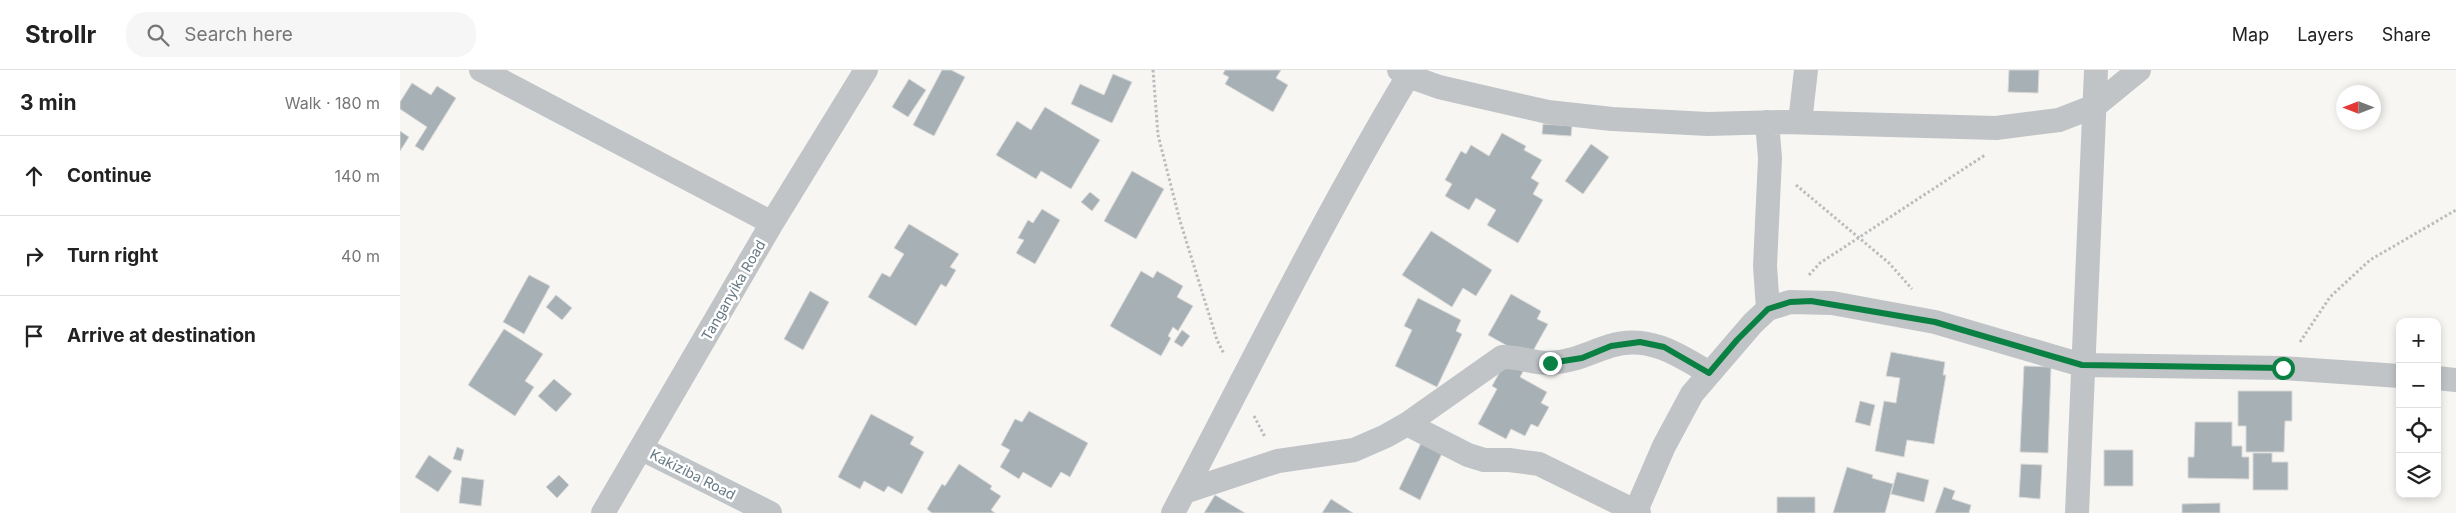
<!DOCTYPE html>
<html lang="en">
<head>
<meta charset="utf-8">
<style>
  :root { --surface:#fff; --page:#f6f6f6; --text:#222; --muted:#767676; --line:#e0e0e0 }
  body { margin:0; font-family:Inter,sans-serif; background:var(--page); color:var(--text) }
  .controls { position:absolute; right:15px; bottom:15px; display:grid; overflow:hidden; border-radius:10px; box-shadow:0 2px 8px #0003 }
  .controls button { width:45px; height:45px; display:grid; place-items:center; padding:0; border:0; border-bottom:1px solid var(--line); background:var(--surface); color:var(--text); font:25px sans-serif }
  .compass { position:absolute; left:1936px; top:15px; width:45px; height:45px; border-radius:50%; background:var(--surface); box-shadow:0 2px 8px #0003; rotate:270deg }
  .stop { position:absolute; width:15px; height:15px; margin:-11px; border:4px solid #0b8043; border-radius:50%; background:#fff }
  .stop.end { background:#0b8043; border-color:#fff; box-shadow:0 1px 5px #0008 }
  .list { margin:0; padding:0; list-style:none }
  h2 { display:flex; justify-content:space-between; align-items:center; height:65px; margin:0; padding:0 20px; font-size:21px }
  h2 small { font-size:16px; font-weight:400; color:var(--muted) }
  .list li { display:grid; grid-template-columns:32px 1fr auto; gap:15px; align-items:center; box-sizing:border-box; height:80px; padding:0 20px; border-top:1px solid var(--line) }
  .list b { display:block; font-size:19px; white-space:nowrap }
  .list em { font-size:16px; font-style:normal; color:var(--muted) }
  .icon { flex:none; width:28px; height:28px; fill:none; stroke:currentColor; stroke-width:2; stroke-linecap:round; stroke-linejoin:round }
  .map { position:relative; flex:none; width:2056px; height:443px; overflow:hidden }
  header { display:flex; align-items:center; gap:30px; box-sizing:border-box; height:70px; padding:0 25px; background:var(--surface); border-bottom:1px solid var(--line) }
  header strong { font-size:24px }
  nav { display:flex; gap:28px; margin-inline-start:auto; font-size:18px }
  .search { width:350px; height:45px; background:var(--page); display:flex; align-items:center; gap:12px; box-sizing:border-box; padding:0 18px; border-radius:20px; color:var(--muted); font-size:19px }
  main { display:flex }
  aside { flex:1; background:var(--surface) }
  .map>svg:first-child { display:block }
</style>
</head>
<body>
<header>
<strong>Strollr</strong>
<div class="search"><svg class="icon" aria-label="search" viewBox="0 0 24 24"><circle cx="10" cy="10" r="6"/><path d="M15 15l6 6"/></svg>Search here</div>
<nav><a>Map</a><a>Layers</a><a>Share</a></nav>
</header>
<main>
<aside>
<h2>3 min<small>Walk · 180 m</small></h2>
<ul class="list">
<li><svg class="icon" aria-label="ahead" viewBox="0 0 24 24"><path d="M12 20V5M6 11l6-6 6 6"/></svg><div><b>Continue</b></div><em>140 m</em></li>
<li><svg class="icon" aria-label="right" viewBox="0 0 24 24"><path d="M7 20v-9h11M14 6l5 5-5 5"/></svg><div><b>Turn right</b></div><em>40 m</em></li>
<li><svg class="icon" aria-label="arrive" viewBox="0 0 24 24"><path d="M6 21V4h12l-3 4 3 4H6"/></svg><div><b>Arrive at destination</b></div></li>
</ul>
</aside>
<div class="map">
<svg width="2056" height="443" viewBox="0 0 2056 443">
  <rect width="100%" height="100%" fill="#f7f6f3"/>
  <path fill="#a6b0b5" stroke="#d8d8d6" d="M 542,0 L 551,0 L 565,7 L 534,66 L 513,55 Z
    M 825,0 L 881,0 L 876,8 L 888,15 L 873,42 L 825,14 L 829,7 L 823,4 Z
    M 1609,0 L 1639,0 L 1638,23 L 1608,22 Z
    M 713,4 L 732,12 L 712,53 L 671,34 L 680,14 L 704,25 Z
    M 509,9 L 526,20 L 508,47 L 492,37 Z
    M 12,13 L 31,25 L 37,16 L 56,28 L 23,81 L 15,76 L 27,57 L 0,39 L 0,32 Z
    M 645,37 L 700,70 L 671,119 L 641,101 L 636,109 L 596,85 L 617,51 L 631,60 Z
    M 1143,54 L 1172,56 L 1171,66 L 1142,64 Z
    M 0,61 L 9,67 L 0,81 Z
    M 1102,63 L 1126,76 L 1124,80 L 1142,90 L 1131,108 L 1139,113 L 1133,124 L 1143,130 L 1118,173 L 1087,155 L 1096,140 L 1076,128 L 1069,140 L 1045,126 L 1052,114 L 1045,110 L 1061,81 L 1066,84 L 1071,75 L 1089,86 Z
    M 1191,74 L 1209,87 L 1183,124 L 1165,111 Z
    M 732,101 L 764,119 L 736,169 L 704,151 Z
    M 690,122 L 700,130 L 692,141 L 681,132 Z
    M 642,139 L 660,150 L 635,194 L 616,183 L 624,170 L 618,168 L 628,150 L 633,153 Z
    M 509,154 L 559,184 L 550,197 L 556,200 L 546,217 L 541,214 L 516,256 L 468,227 L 482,203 L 490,207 L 504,184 L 494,178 Z
    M 1031,161 L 1092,200 L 1076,226 L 1063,218 L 1052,237 L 1002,205 Z
    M 741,201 L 753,208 L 757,201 L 783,216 L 777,227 L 793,236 L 778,261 L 773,257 L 768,266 L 771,268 L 761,286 L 710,256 Z
    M 129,205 L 150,216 L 124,264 L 103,252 Z
    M 410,221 L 429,232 L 403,280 L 384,269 Z
    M 1111,224 L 1141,241 L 1137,249 L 1148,254 L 1129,288 L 1088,265 Z
    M 156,225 L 172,238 L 162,250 L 146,237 Z
    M 1018,228 L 1061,250 L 1056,261 L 1062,264 L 1037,317 L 995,296 L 1012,260 L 1004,256 Z
    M 104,259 L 143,284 L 125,311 L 134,317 L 115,346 L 68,315 Z
    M 782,260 L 790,266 L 782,277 L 774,272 Z
    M 1491,282 L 1545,292 L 1543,305 L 1546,305 L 1534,374 L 1507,370 L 1504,387 L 1475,381 L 1484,331 L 1496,333 L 1500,308 L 1486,306 Z
    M 1107,289 L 1125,298 L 1120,307 L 1147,322 L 1141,333 L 1149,337 L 1138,357 L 1131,354 L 1125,366 L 1111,359 L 1106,369 L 1078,354 L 1097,319 L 1092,316 Z
    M 1624,296 L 1651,297 L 1648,383 L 1620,382 Z
    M 154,309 L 172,324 L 156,342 L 138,326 Z
    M 1838,321 L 1892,321 L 1892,351 L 1885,351 L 1884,382 L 1846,382 L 1846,356 L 1838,356 Z
    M 1460,331 L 1475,335 L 1470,356 L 1455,352 Z
    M 629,341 L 688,373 L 670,407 L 661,402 L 651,418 L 623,402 L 619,409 L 600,397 L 610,380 L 601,375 L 615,349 L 622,352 Z
    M 471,344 L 514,367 L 510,374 L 524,382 L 502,424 L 488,416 L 484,422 L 464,411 L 460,419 L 438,407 Z
    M 1795,352 L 1832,352 L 1832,376 L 1842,376 L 1842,387 L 1849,387 L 1849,409 L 1788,408 L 1788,387 L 1794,387 Z
    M 1024,367 L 1045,377 L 1020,430 L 999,419 Z
    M 57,377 L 64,380 L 61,391 L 53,389 Z
    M 1704,380 L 1733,380 L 1733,416 L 1704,416 Z
    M 1853,383 L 1872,383 L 1872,392 L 1888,392 L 1888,420 L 1853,420 Z
    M 29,385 L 52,401 L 38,422 L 15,407 Z
    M 559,394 L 592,416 L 590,419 L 601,426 L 591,440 L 595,443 L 532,443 L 527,439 L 542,414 L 545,416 Z
    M 1621,394 L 1642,395 L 1640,429 L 1619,427 Z
    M 1447,397 L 1473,405 L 1472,408 L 1493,414 L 1485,443 L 1433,443 Z
    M 1497,402 L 1529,410 L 1524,432 L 1491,424 Z
    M 159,405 L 169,415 L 157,428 L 146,417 Z
    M 62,407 L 84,410 L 81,436 L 59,433 Z
    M 1544,417 L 1555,421 L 1552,429 L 1571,435 L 1569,443 L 1535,443 Z
    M 815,425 L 845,443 L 804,443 Z
    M 1377,427 L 1415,427 L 1415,443 L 1377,443 Z
    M 931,429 L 953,443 L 922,443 Z
    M 1820,433 L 1820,443 L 1782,443 L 1782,434 Z"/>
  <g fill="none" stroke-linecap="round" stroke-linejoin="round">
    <path stroke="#babdbf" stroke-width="3" stroke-dasharray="2.5 2.5" stroke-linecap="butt" d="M 753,0 L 758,65 L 780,151 L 817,270 L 824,284
      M 1396,115 L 1489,193 L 1512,219
      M 1409,205 L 1420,193 L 1585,85
      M 1900,272 L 1930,227 L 1970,190 L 2056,140
      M 854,346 L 865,367"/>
    <path stroke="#c0c4c7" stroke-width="24" d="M 81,0 L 372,153
      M 999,0 L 1008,6 L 1039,17 L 1078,26 L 1148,42 L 1212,49 L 1308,54 L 1383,52 L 1596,58 L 1659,50 L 1695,36 L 1739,0
      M 1367,52 L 1370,88 L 1365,196 L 1368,239
      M 1400,52 L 1406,0
      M 2037,308 L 2056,310
      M 1007,354 L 1068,385 L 1084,390 L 1109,390 L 1139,394 L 1239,443
      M 242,379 L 370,443
      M 784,422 L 878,391 L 954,380 L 986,366 L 1007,354 L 1102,287 C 1119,286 1134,294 1151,293 C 1175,291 1188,283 1210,276 C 1247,264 1278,284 1309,303
      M 203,443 L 372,153 L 466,0
      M 773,443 C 850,297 923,148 1008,6
      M 1235,443 L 1264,376 L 1292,324 L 1353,253 L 1368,239 L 1390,232 L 1432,233 L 1535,252 L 1682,295 L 1883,298 L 2000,306
      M 1677,443 L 1696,0"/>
  </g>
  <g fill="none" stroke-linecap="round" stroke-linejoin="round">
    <path stroke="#0b8043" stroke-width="6" d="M 1150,293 L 1182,288 L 1211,276 L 1240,272 L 1264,277 L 1309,303 L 1337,270 L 1368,239 L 1390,232 L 1411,231 L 1535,252 L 1682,295 L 1883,298"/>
  </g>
  <g text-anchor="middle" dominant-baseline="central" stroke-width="5" stroke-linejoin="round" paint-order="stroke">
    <g font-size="14" fill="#667984" stroke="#fff">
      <text transform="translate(333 220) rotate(-60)">Tanganyika Road</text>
      <text transform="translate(293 404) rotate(27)">Kakiziba Road</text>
    </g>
  </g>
</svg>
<div class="controls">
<button>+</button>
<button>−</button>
<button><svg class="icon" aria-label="locate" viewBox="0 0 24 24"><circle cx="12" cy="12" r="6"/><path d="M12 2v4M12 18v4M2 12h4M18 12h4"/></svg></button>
<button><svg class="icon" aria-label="layers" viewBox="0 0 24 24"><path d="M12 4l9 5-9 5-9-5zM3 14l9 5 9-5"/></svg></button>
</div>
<svg class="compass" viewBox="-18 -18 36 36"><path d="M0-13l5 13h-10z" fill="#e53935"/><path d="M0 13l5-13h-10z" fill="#767676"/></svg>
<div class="stop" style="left:1883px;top:298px"></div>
<div class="stop end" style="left:1150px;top:293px"></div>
</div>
</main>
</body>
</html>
